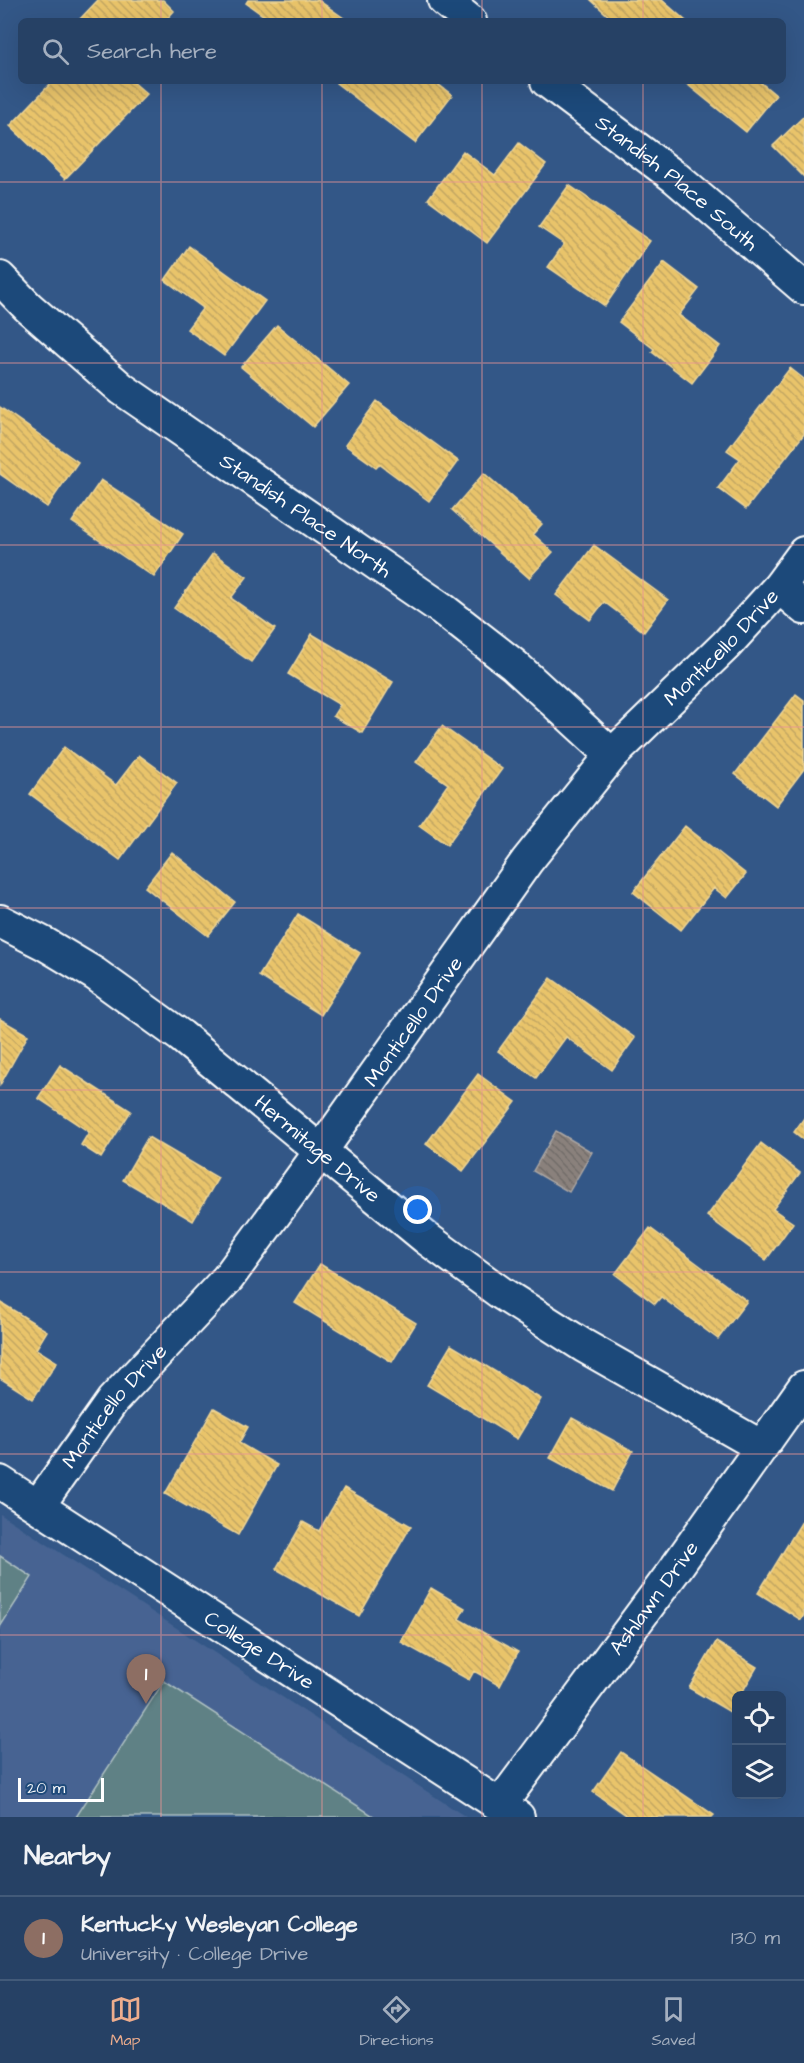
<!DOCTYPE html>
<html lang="en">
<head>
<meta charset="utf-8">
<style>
  :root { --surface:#264165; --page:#2e486b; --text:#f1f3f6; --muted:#a4afbf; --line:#425a79; --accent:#eead8d }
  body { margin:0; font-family:"Architects Daughter",sans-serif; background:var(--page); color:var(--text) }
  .controls { position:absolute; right:18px; bottom:18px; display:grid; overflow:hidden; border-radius:9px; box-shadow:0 6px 24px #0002 }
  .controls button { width:54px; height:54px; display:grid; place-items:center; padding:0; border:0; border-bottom:2px solid var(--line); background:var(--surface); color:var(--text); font:30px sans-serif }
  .scale { position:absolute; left:18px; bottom:15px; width:86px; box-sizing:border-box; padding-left:6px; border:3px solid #fff; border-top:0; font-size:16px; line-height:21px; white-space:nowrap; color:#fff; -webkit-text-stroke:4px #1f4a7a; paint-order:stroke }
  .you { position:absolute; left:418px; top:1210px; width:21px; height:21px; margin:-15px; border:4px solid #fff; border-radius:50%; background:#1a73e8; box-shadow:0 0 0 9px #1a73e833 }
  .badge { display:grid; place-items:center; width:39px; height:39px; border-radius:50%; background:var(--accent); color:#fff; font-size:20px; font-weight:700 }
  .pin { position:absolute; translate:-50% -50px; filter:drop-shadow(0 2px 3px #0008) }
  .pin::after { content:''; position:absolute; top:32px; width:21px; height:18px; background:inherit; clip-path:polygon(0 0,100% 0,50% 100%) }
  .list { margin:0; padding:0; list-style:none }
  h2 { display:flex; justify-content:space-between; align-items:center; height:78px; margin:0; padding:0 24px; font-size:26px }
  h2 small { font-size:20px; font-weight:400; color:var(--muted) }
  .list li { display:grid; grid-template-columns:39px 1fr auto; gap:18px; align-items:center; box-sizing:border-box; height:84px; padding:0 24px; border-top:2px solid var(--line) }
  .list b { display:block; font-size:22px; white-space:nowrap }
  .list p { margin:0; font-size:20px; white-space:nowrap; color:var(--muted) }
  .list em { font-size:20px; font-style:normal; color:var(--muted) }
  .icon { flex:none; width:33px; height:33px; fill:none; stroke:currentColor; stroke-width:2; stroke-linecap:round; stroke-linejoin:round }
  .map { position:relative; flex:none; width:804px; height:1817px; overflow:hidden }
  .search { position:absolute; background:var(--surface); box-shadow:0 6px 24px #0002; left:18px; right:18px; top:18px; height:66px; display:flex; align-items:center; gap:15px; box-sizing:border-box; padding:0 21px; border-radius:9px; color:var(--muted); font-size:22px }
  .sheet { height:162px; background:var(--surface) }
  nav { display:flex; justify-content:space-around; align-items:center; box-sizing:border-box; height:84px; border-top:2px solid var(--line); background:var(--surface); font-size:16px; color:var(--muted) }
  nav a { display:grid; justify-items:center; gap:3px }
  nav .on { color:var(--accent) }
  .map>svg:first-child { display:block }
</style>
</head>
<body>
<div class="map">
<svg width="804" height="1817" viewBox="0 0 804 1817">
  <defs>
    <pattern id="homes-back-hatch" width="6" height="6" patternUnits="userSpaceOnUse" patternTransform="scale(1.5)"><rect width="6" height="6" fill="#e9c46a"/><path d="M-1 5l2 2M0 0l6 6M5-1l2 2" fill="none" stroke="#c2a662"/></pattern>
    <pattern id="industry-back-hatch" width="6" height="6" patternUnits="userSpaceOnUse" patternTransform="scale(1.5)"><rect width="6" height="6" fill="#8a817c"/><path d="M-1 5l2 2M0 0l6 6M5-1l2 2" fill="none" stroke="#716c69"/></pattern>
  </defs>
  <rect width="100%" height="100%" fill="#335787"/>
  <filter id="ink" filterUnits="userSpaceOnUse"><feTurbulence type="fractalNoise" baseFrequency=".0167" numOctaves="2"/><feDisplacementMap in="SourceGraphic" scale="12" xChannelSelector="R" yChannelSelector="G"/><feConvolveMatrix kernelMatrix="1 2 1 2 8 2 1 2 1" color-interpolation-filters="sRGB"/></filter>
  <g filter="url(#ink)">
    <path fill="#466492" d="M 0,1514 L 120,1591 L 466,1817 L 0,1817 Z"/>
    <path fill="#5f8185" stroke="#afc0c2" stroke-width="1.5" d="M 0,1556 L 32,1577 L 0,1627 Z
      M 164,1681 L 375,1817 L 76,1817 Z"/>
    <path fill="url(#homes-back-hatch)" stroke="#f0d697" stroke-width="1.5" d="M 98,0 L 163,0 L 174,11 L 165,21 L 78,21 Z
      M 248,0 L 318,0 L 348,21 L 271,21 L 246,3 Z
      M 591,0 L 662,0 L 686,21 L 614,21 Z
      M 53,81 L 132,81 L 147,94 L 65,179 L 10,126 Z
      M 337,81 L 434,81 L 452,95 L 415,143 L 336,83 Z
      M 683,81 L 759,81 L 776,95 L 746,132 Z
      M 804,116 L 804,177 L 773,146 Z
      M 519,143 L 546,164 L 487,243 L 428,199 L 463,151 L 495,175 Z
      M 569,185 L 650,241 L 605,306 L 548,267 L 564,244 L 539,227 Z
      M 189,246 L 265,301 L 224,356 L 187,329 L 203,308 L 165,280 Z
      M 664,262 L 699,289 L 679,315 L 720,346 L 692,383 L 652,352 L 654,349 L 619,322 Z
      M 277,325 L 349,385 L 313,427 L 241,367 Z
      M 790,368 L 804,379 L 804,434 L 746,509 L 718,488 L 740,459 L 727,450 Z
      M 377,401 L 458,461 L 429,501 L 379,464 L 376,467 L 345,445 Z
      M 0,407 L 78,462 L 47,507 L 0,474 Z
      M 484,473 L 542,524 L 533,534 L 553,552 L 529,578 L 452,510 Z
      M 101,480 L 183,534 L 154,577 L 72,522 Z
      M 594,545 L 668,600 L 644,632 L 604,602 L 590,620 L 556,595 Z
      M 213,553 L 247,577 L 231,598 L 275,629 L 251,662 L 174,608 Z
      M 312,634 L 393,682 L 362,733 L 333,716 L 340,705 L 288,674 Z
      M 796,694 L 804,700 L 804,769 L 776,806 L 735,774 Z
      M 442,726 L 502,769 L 447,845 L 419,825 L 448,784 L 416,762 Z
      M 64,747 L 116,785 L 139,755 L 177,783 L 120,860 L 30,794 Z
      M 685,826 L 746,874 L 727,898 L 714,888 L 681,930 L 633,892 Z
      M 172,852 L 235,902 L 208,936 L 145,887 Z
      M 298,914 L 360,953 L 321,1015 L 259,976 Z
      M 551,978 L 635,1038 L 612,1070 L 566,1037 L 536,1078 L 498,1051 Z
      M 0,1019 L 28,1035 L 0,1085 Z
      M 60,1065 L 131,1111 L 101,1158 L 81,1145 L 89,1132 L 38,1098 Z
      M 478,1074 L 516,1102 L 463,1171 L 426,1144 Z
      M 804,1118 L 804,1140 L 794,1132 Z
      M 148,1137 L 218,1178 L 193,1221 L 123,1180 Z
      M 761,1143 L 800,1173 L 773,1209 L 793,1223 L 766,1260 L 707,1216 Z
      M 650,1228 L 747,1301 L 718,1339 L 661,1297 L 655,1304 L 615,1274 Z
      M 320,1264 L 416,1323 L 392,1362 L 295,1303 Z
      M 0,1302 L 47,1331 L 36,1349 L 57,1362 L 33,1399 L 0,1378 Z
      M 451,1345 L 541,1399 L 517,1439 L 427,1385 Z
      M 214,1408 L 248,1427 L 239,1443 L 277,1465 L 238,1535 L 165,1494 Z
      M 572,1418 L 633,1451 L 612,1491 L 550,1458 Z
      M 344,1488 L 411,1526 L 359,1616 L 276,1569 L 303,1522 L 319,1531 Z
      M 804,1518 L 804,1615 L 801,1620 L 758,1593 Z
      M 431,1588 L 465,1608 L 459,1619 L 518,1652 L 500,1686 L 474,1671 L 469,1680 L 401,1642 Z
      M 716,1642 L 757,1667 L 740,1696 L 736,1696 L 736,1702 L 730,1712 L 689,1688 Z
      M 621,1752 L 714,1815 L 712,1817 L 629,1817 L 593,1792 Z"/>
    <path fill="url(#industry-back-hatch)" stroke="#ada7a3" stroke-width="1.5" d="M 556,1131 L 592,1152 L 569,1192 L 533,1171 Z"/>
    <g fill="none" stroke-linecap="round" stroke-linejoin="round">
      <g stroke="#fff" stroke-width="36">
        <g id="street">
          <path d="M 444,0 L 470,21"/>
          <path id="s1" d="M 547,81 L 676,178 L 804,288"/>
          <path id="s2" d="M 0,278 L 28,307 L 122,389 L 441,608 L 514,665 L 612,755"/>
          <path d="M 779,587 L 804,608"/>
          <path id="s3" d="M 0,921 L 45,944 L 95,974 L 181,1036 L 426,1238 L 501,1293 L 584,1346 L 760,1446"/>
          <path id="s4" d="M 0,1482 L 518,1817"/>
          <path id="s5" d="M 38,1506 L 113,1400 L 228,1278 L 321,1151 L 527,861 L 612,755 L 726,645 L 779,587 L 804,553"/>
          <path id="s6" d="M 500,1805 L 673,1572 L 804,1387"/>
        </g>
      </g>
      <use href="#street" stroke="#1f4a7a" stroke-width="32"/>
    </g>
  </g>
  <path fill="none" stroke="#ea9494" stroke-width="1.5" stroke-opacity="0.55" d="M 161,0 L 161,21M 322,0 L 322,21M 482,0 L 482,21M 643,0 L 643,21M 161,81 L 161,1817M 322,81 L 322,1817M 482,81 L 482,1817M 643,81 L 643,1817M 0,182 L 804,182M 0,363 L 804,363M 0,545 L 804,545M 0,727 L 804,727M 0,908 L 804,908M 0,1090 L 804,1090M 0,1272 L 804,1272M 0,1454 L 804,1454M 0,1635 L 804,1635"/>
  <g text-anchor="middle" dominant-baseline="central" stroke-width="6" stroke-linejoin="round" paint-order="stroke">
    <g font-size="21" fill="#fff" stroke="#1f4a7a">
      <text stroke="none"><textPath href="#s1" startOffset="165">Standish Place South</textPath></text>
      <text stroke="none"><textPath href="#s2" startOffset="388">Standish Place North</textPath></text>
      <text stroke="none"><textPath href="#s5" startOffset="1100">Monticello Drive</textPath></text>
      <text stroke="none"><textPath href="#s5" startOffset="614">Monticello Drive</textPath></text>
      <text stroke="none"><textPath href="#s3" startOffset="392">Hermitage Drive</textPath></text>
      <text stroke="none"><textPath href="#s5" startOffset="126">Monticello Drive</textPath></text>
      <text stroke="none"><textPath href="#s6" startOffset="258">Ashlawn Drive</textPath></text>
      <text stroke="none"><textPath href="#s4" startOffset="309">College Drive</textPath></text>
    </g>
  </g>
</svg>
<div class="controls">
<button><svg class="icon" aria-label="locate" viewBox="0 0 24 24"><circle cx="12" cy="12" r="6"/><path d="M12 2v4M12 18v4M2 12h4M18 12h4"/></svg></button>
<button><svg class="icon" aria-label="layers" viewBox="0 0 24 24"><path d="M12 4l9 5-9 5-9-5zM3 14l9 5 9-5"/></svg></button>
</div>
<div class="scale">20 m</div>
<div class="you"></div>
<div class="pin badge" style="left:146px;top:1704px;background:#8d6e63">1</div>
<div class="search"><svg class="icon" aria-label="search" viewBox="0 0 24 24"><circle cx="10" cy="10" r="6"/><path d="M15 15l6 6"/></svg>Search here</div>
</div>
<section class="sheet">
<h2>Nearby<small></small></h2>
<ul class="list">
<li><span class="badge" style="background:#8d6e63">1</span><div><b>Kentucky Wesleyan College</b><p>University · College Drive</p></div><em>130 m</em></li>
</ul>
</section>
<nav>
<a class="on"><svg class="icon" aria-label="map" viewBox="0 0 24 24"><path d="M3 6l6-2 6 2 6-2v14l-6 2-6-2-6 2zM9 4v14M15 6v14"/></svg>Map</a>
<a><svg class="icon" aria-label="directions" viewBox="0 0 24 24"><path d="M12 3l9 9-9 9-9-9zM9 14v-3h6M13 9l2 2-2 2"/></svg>Directions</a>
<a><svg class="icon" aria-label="saved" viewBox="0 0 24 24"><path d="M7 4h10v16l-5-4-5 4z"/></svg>Saved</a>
</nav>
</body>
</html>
